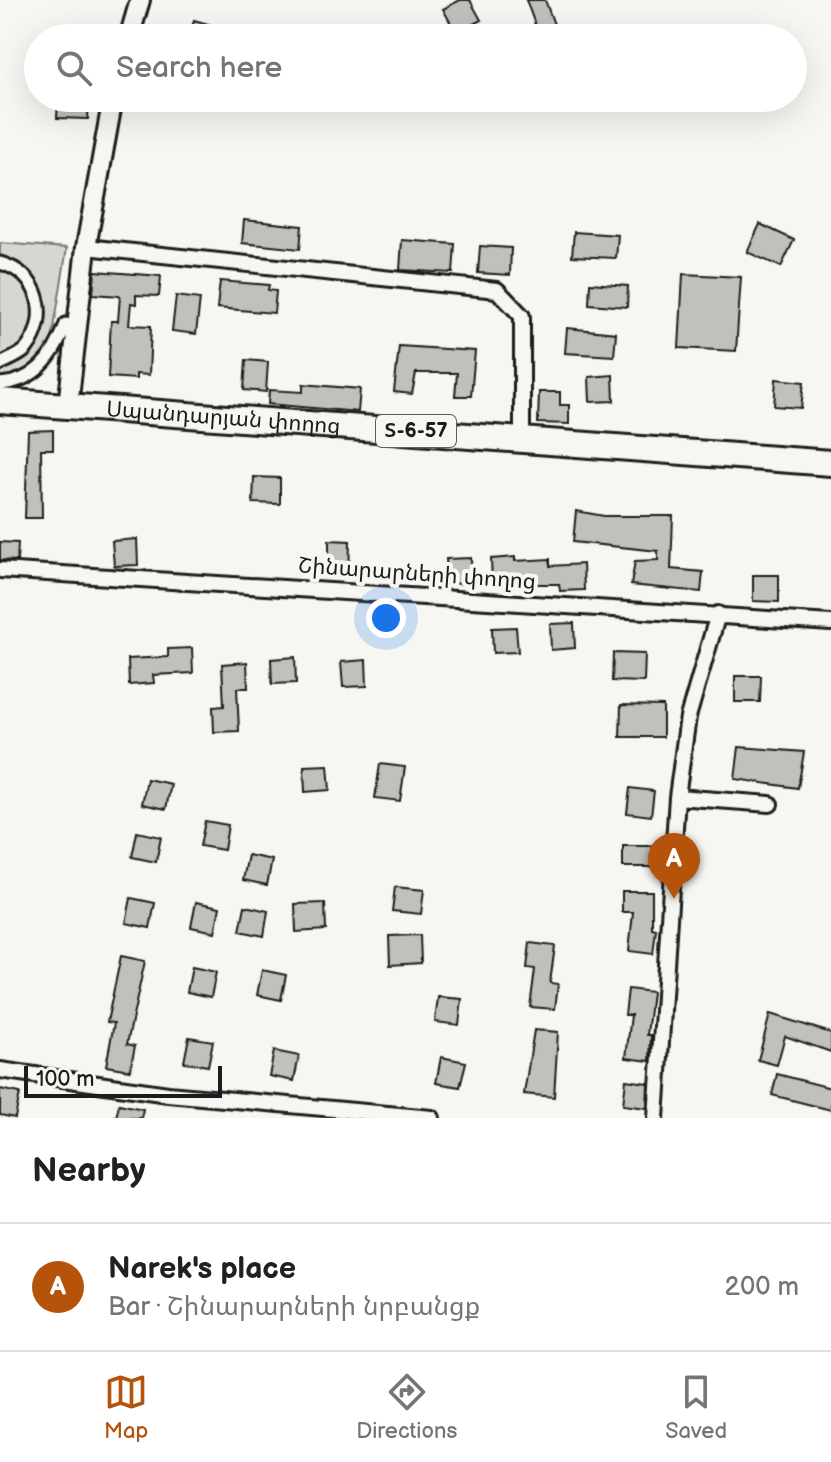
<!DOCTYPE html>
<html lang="en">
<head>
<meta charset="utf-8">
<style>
  :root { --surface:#fff; --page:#f2f2f2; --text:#202124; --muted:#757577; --line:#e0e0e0; --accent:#b45309 }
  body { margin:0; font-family:"Balsamiq Sans","Noto Sans Armenian",sans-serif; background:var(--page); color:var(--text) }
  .scale { position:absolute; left:24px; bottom:20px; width:198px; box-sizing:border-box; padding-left:8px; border:4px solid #1c1c1c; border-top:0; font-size:22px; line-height:28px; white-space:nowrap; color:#1c1c1c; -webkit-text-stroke:6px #f6f6f2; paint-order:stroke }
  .you { position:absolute; left:386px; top:618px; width:28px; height:28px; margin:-20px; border:6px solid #fff; border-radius:50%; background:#1a73e8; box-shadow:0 0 0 12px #1a73e833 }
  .badge { display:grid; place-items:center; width:52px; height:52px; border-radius:50%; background:var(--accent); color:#fff; font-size:26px; font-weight:700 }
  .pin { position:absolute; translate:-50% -66px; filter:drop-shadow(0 2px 4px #0008) }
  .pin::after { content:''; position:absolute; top:42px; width:28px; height:24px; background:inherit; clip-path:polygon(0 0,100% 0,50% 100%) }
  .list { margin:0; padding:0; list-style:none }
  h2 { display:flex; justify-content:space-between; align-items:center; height:104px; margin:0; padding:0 32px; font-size:34px }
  h2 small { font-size:26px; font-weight:400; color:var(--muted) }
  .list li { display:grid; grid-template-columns:52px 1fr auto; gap:24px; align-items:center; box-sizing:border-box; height:128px; padding:0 32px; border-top:2px solid var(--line) }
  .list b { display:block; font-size:30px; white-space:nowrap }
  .list p { margin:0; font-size:26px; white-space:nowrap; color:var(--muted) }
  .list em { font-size:26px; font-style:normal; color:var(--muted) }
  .icon { flex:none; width:44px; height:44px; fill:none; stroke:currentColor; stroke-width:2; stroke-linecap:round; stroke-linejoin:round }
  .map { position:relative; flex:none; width:831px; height:1118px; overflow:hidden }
  .search { position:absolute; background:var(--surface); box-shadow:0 8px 32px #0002; left:24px; right:24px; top:24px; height:88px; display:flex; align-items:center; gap:20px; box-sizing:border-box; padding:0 28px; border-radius:44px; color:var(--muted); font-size:30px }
  .sheet { height:232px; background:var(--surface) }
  nav { display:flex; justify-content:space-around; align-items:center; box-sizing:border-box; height:112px; border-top:2px solid var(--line); background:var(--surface); font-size:22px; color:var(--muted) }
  nav a { display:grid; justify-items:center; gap:4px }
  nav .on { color:var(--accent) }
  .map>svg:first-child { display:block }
</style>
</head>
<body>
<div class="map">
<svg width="831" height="1118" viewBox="0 0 831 1118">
  <rect width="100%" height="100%" fill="#f6f6f2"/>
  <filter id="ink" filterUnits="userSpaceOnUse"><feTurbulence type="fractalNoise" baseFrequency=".0125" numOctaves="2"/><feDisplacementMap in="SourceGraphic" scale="16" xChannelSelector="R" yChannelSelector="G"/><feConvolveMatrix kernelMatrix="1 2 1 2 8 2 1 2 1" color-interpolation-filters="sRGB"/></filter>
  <g filter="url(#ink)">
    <path fill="#d6d6d2" stroke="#797977" stroke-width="2" d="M 0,243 L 67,248 L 51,346 L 14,381 L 0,380 Z"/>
    <path fill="#c0c0bd" stroke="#1c1c1c" stroke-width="2" d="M 460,0 L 470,0 L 481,20 L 456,33 L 443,9 Z
      M 526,0 L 545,0 L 559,38 L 540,38 Z
      M 194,20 L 247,35 L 247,38 L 189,38 Z
      M 58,98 L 89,98 L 88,119 L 57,118 Z
      M 244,220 L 302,226 L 300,249 L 242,243 Z
      M 760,224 L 794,240 L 781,267 L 747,252 Z
      M 574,232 L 618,235 L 616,258 L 572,256 Z
      M 402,240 L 455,244 L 453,273 L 400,270 Z
      M 480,246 L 511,248 L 510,275 L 478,273 Z
      M 95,271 L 161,276 L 159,296 L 136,295 L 136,304 L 131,303 L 129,325 L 151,326 L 149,375 L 136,374 L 136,379 L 108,377 L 111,321 L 118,321 L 120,296 L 93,294 Z
      M 683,274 L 741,277 L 736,351 L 679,348 Z
      M 220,281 L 269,285 L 268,290 L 276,291 L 274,313 L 217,308 Z
      M 590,283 L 628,286 L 627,307 L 589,304 Z
      M 176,296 L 200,299 L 196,334 L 172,331 Z
      M 567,328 L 616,333 L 614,356 L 565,353 Z
      M 399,346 L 475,351 L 471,396 L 455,396 L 457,373 L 416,373 L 412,394 L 394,392 Z
      M 246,360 L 268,362 L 266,392 L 244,390 Z
      M 613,375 L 614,401 L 590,402 L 589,377 Z
      M 776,379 L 804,382 L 801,408 L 774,406 Z
      M 303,384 L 360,389 L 358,412 L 268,404 L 269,390 L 303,392 Z
      M 539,392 L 560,392 L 560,405 L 569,405 L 569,424 L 538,423 Z
      M 53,430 L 53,449 L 41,449 L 42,518 L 25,518 L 28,431 Z
      M 254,477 L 280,478 L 280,504 L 253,503 Z
      M 576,511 L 604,516 L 673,516 L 671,569 L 703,572 L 701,592 L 631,585 L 635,561 L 658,560 L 658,551 L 573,542 Z
      M 137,539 L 138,565 L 114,566 L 112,541 Z
      M 329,540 L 350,541 L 349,574 L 329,573 Z
      M 0,542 L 18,543 L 17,561 L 0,560 Z
      M 515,557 L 515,561 L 550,559 L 550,566 L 583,564 L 584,590 L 560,591 L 559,584 L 492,584 L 491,559 Z
      M 471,558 L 472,583 L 448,584 L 446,559 Z
      M 753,575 L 779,575 L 779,602 L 753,601 Z
      M 574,623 L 575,648 L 551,650 L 550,624 Z
      M 516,627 L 518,652 L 493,653 L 492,628 Z
      M 192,648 L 193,673 L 153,675 L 154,683 L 129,685 L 128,659 L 168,657 L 168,649 Z
      M 613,653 L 645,654 L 644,682 L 612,681 Z
      M 295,657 L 296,683 L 272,684 L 271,659 Z
      M 366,660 L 367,686 L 343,687 L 341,662 Z
      M 247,662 L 248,688 L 237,688 L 239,731 L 214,732 L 213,707 L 224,706 L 222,664 Z
      M 735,676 L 761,676 L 760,702 L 735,702 Z
      M 621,705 L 663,706 L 663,737 L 620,737 Z
      M 739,747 L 804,752 L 798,788 L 735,779 Z
      M 380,764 L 405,767 L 400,801 L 375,798 Z
      M 328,765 L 330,790 L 305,792 L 304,766 Z
      M 147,779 L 171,784 L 166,809 L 142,804 Z
      M 630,788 L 654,791 L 651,816 L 627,813 Z
      M 205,821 L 228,825 L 224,850 L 200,846 Z
      M 137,832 L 161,837 L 156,862 L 132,857 Z
      M 623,846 L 653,846 L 653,867 L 623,867 Z
      M 248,855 L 272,860 L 267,885 L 243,880 Z
      M 395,887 L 424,890 L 421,914 L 392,911 Z
      M 622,891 L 652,891 L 652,928 L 656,929 L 653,954 L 629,951 L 633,912 L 622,912 Z
      M 131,898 L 155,903 L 150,928 L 126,923 Z
      M 196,902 L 220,907 L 215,932 L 191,927 Z
      M 325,903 L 326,930 L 296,932 L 295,904 Z
      M 245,906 L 268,911 L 264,936 L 240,931 Z
      M 420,935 L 421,963 L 390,965 L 389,936 Z
      M 530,943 L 555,946 L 550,983 L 558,984 L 555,1009 L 530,1007 L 535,969 L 527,968 Z
      M 121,956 L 145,961 L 127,1044 L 135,1046 L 130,1070 L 106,1066 L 114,1023 L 107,1022 Z
      M 192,967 L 216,972 L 211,997 L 187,992 Z
      M 262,970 L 286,975 L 281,1000 L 257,995 Z
      M 628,989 L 652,992 L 647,1035 L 651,1035 L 650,1061 L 626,1058 L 631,1015 L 625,1015 Z
      M 438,997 L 462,999 L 459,1025 L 435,1022 Z
      M 770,1014 L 831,1033 L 831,1052 L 785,1036 L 777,1065 L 758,1060 Z
      M 534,1030 L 558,1032 L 554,1097 L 524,1094 Z
      M 189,1037 L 213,1041 L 208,1066 L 184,1062 Z
      M 274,1051 L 299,1056 L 294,1081 L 269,1076 Z
      M 441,1057 L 466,1062 L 460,1087 L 436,1083 Z
      M 777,1074 L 831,1088 L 831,1110 L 772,1095 Z
      M 626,1080 L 648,1083 L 647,1108 L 623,1105 Z
      M 0,1089 L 20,1093 L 15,1118 L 0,1115 Z
      M 119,1104 L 143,1109 L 141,1118 L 116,1118 Z"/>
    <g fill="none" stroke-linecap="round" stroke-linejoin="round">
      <g stroke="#1c1c1c" stroke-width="17">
        <path id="pedestrian" d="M 0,263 C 39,273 51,316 27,348 C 22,355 8,360 0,364
          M 0,384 C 36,382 55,355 66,324"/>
      </g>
      <g stroke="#1c1c1c" stroke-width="20">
        <path id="minor" d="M 86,247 L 497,290 L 522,316 L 522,438
          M 0,570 L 831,623
          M 677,797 L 770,804
          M 0,1070 L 168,1094 L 432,1118
          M 656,1118 L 677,797 L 688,717 L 718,614"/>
      </g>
      <g stroke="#1c1c1c" stroke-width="24">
        <path id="tertiary" d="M 129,38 L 140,0
          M 68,406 L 86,247 L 113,98"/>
      </g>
      <g stroke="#1c1c1c" stroke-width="30">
        <g id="primary">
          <path id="s1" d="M 0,401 L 831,463"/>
        </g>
      </g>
      <use href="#pedestrian" stroke="#f6f6f2" stroke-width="11"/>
      <use href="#minor" stroke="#f6f6f2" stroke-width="14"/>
      <use href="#tertiary" stroke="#f6f6f2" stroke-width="18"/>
      <use href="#primary" stroke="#f6f6f2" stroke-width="24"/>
    </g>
  </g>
  <g text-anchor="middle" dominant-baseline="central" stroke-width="8" stroke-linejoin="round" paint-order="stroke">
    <rect fill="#f6f6f2" stroke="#5d5d5c" stroke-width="2" x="376" y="415" width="80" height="32" rx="6"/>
    <g font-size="20" font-weight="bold" fill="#1c1c1c">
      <text x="416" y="431">Տ-6-57</text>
    </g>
    <g font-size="22" fill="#1c1c1c" stroke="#f6f6f2">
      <text stroke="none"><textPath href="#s1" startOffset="224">Սպանդարյան փողոց</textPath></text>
      <text transform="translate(417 574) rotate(4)">Շինարարների փողոց</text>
    </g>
  </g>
</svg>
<div class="scale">100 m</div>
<div class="you"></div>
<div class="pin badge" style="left:674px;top:899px">A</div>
<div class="search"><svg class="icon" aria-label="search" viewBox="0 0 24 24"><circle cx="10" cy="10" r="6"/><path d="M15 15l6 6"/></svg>Search here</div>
</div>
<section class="sheet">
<h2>Nearby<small></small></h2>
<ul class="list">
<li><span class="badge">A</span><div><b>Narek's place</b><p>Bar · Շինարարների նրբանցք</p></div><em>200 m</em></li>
</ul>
</section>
<nav>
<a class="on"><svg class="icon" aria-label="map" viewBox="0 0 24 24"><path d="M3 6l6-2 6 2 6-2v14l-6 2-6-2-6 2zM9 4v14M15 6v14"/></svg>Map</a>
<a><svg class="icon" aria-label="directions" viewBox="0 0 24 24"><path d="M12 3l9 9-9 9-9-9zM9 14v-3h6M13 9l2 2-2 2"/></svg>Directions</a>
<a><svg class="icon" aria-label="saved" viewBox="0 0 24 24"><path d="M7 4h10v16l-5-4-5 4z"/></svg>Saved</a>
</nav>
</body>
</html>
